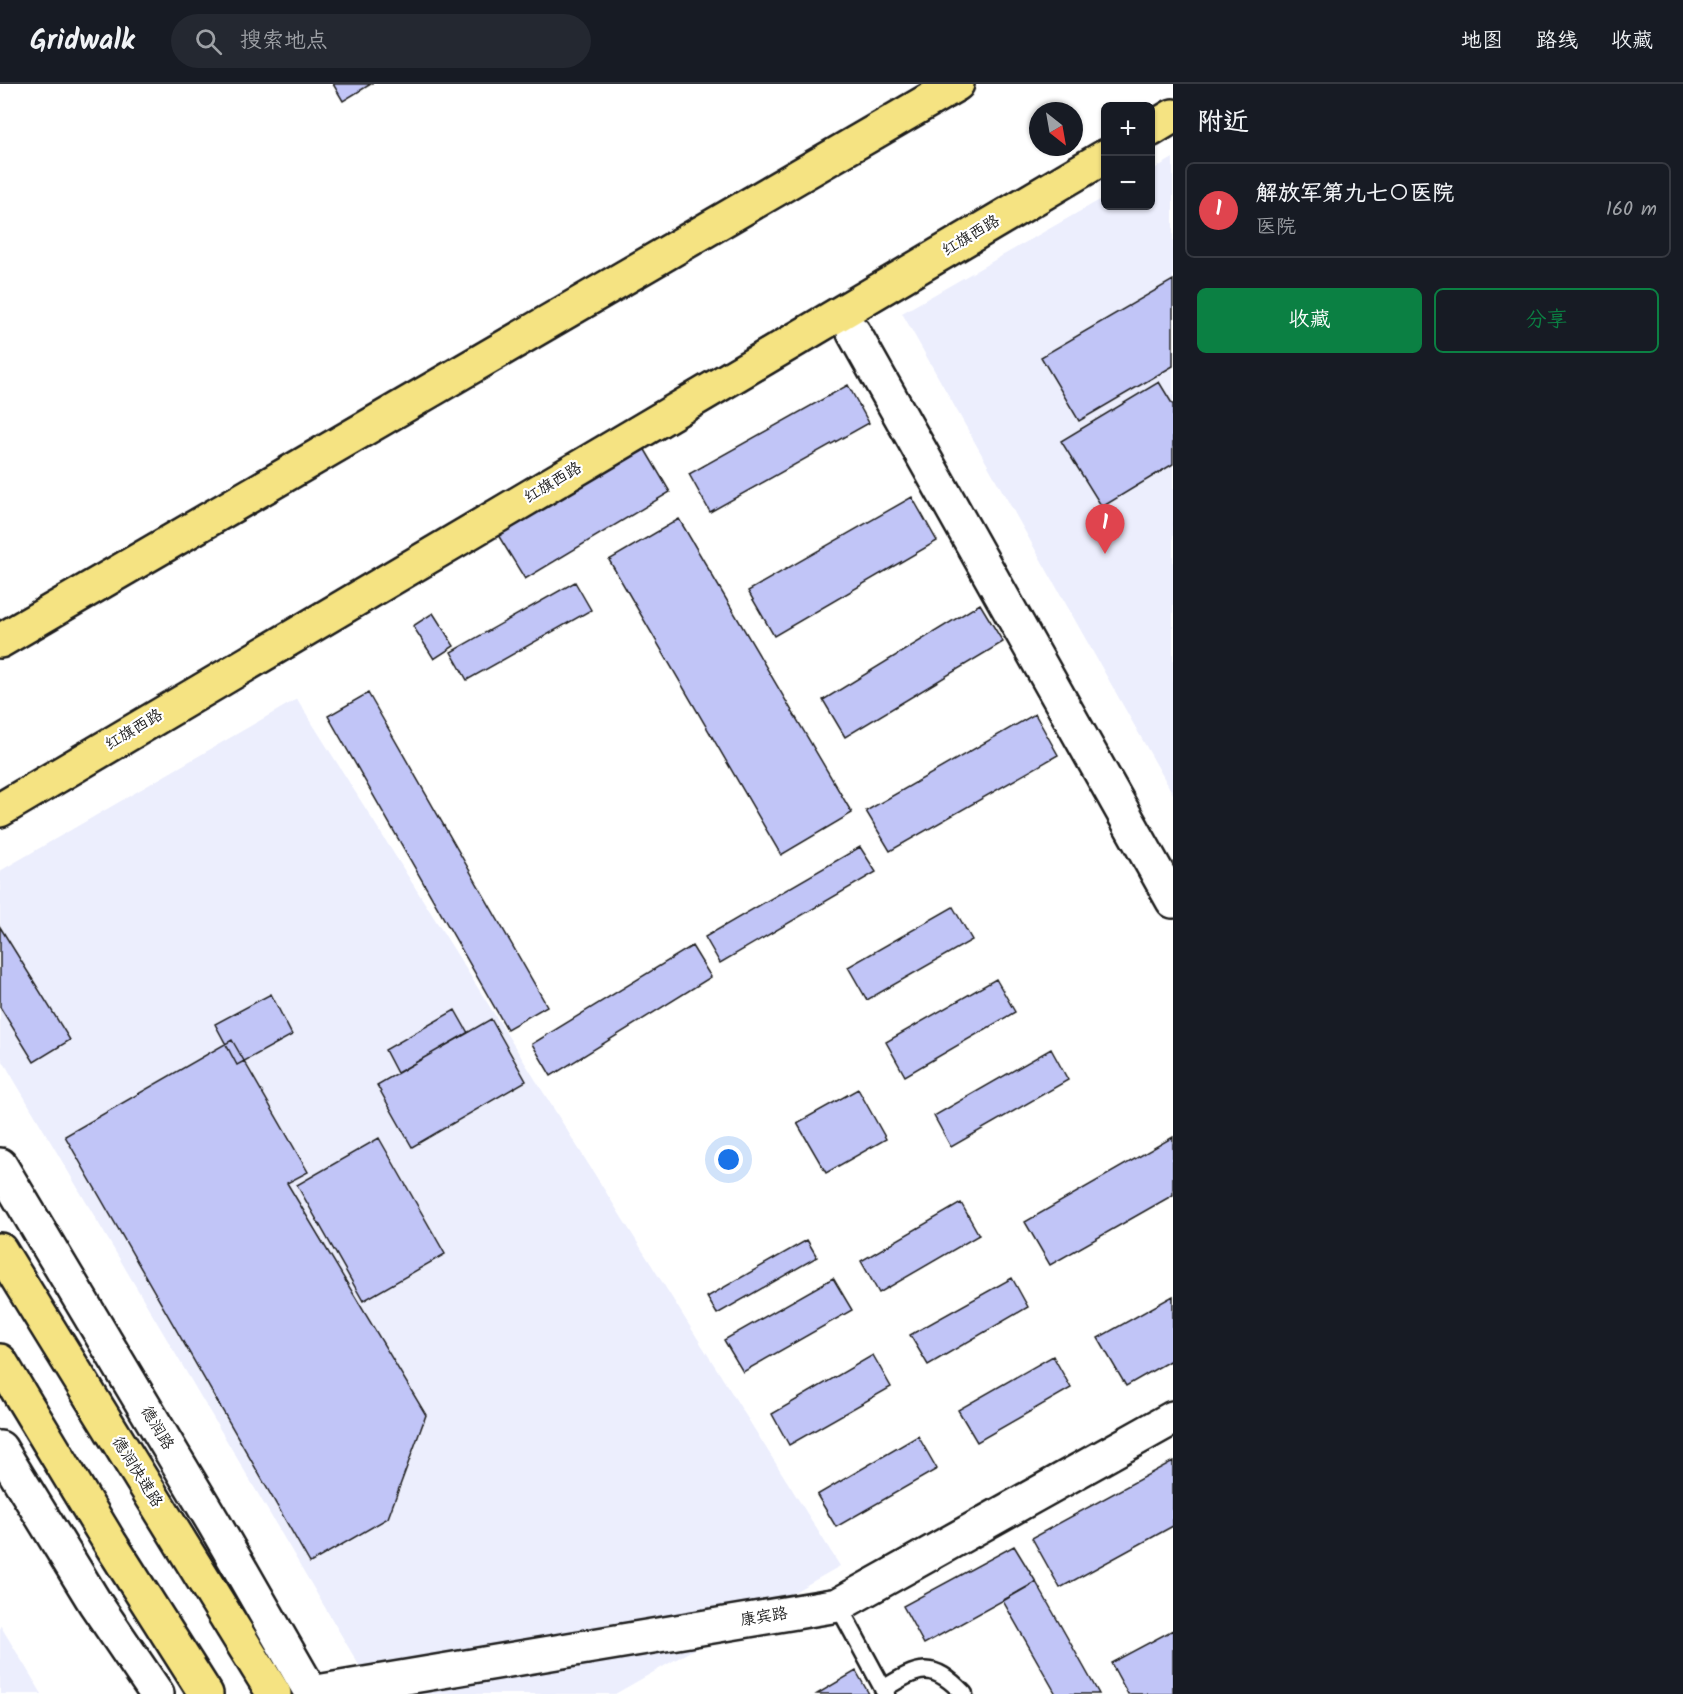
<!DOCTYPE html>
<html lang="zh">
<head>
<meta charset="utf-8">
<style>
  :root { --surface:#171b24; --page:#242831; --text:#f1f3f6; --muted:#9ea1a6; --line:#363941; --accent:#0b8043 }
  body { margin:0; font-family:Kalam,"LXGW WenKai TC",sans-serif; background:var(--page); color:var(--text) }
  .controls { position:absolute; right:18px; top:18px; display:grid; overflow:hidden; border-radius:9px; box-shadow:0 2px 4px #0004 }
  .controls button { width:54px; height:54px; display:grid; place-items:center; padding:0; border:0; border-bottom:2px solid var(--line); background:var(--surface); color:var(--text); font:30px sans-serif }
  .compass { position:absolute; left:1029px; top:18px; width:54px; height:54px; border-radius:50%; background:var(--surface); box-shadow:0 2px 4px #0004; rotate:149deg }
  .you { position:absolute; left:729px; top:1076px; width:21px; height:21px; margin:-15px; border:4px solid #fff; border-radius:50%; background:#1a73e8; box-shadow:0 0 0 9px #1a73e833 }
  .badge { display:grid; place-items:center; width:39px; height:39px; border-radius:50%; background:var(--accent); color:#fff; font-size:20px; font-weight:700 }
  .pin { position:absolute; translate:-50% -50px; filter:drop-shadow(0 2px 3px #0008) }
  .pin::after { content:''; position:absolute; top:32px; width:21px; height:18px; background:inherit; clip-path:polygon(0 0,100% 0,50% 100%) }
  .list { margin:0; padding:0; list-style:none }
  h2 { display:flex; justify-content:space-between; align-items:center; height:78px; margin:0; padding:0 24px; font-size:26px }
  h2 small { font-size:20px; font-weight:400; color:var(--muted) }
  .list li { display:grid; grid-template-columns:39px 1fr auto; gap:18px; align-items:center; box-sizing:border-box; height:96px; margin:0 12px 12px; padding:0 12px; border:2px solid var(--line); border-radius:9px }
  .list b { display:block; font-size:22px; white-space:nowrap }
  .list p { margin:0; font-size:20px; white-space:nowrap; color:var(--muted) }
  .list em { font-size:20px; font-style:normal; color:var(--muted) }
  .actions { display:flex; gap:12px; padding:18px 24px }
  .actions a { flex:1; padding:14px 0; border:2px solid var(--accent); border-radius:9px; text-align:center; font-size:21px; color:var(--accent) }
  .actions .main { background:var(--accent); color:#fff }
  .icon { flex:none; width:33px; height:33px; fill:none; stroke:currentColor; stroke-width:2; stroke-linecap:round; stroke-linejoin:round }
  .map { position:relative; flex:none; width:1173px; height:1610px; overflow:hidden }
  header { display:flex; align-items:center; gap:36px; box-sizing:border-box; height:84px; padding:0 30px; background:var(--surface); border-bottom:2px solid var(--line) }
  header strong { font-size:28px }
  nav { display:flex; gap:33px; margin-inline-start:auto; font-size:21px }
  .search { width:420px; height:54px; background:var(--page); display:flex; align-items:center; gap:15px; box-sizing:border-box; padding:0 21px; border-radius:33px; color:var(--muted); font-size:22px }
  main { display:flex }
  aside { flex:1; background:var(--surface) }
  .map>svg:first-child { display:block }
</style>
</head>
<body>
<header>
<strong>Gridwalk</strong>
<div class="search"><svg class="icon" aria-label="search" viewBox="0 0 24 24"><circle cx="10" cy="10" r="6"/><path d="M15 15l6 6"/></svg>搜索地点</div>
<nav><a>地图</a><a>路线</a><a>收藏</a></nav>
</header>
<main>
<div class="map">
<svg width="1173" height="1610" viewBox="0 0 1173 1610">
  <rect width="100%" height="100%" fill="#fff"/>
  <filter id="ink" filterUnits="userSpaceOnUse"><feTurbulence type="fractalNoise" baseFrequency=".0167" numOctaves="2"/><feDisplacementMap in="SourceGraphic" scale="12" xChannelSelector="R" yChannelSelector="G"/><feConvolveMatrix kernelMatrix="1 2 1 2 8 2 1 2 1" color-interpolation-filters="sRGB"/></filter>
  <g filter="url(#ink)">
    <path fill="#eceefd" d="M 1173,74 L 1173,710 L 902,229 L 1105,113 L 1106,122 L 1150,122 L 1151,87 Z
      M 297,615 L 840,1482 L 615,1610 L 376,1610 L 0,972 L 0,787 Z
      M 0,1541 L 42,1610 L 0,1610 Z"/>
    <path fill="#c1c5f7" stroke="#1c1c1c" stroke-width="1.5" d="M 333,0 L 371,0 L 343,17 Z
      M 1173,196 L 1173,282 L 1079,337 L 1041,273 Z
      M 1159,298 L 1173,321 L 1173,380 L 1102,423 L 1061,357 Z
      M 848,301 L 869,339 L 710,428 L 689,390 Z
      M 644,364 L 670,408 L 525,495 L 498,451 Z
      M 912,413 L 937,457 L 774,552 L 748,507 Z
      M 679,435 L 852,729 L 781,771 L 609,476 Z
      M 575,498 L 591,526 L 467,596 L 451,568 Z
      M 980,520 L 1003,558 L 845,653 L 823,616 Z
      M 433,529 L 454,562 L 434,575 L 413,542 Z
      M 368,609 L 547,922 L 507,945 L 328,632 Z
      M 1035,630 L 1058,671 L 890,767 L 866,727 Z
      M 860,763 L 876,788 L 720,879 L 705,853 Z
      M 953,823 L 972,856 L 867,916 L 848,883 Z
      M 0,843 L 70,956 L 34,978 L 0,923 Z
      M 692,862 L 711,893 L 551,992 L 532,960 Z
      M 996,895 L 1015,928 L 905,992 L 886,958 Z
      M 271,910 L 292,951 L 237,981 L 215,940 Z
      M 455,926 L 468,949 L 397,989 L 385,966 Z
      M 491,935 L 526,997 L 412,1063 L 377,1001 Z
      M 232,956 L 308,1088 L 287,1099 L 426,1331 L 388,1434 L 310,1479 L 65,1052 Z
      M 1051,965 L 1068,996 L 951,1063 L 934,1032 Z
      M 858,1005 L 886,1055 L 826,1089 L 797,1039 Z
      M 1173,1053 L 1173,1111 L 1050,1181 L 1025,1138 Z
      M 379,1054 L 445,1170 L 363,1217 L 297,1101 Z
      M 961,1119 L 979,1151 L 879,1209 L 861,1177 Z
      M 807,1156 L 817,1173 L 717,1230 L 707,1213 Z
      M 833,1194 L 852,1226 L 743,1288 L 724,1256 Z
      M 1012,1194 L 1028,1223 L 928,1281 L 910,1251 Z
      M 1173,1212 L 1173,1275 L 1126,1302 L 1098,1254 Z
      M 873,1271 L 891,1303 L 789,1361 L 772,1330 Z
      M 1053,1272 L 1071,1304 L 977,1358 L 958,1326 Z
      M 918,1352 L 937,1385 L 836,1443 L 817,1411 Z
      M 1173,1377 L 1173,1442 L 1060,1504 L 1032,1454 Z
      M 1014,1462 L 1036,1498 L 924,1560 L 903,1522 Z
      M 1036,1498 L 1099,1610 L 1056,1610 L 1003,1517 Z
      M 1173,1546 L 1173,1610 L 1128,1610 L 1111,1579 Z
      M 856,1587 L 869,1610 L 817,1610 Z"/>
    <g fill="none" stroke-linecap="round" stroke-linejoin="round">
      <g stroke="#1c1c1c" stroke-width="21">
        <path id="lane" d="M 838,1521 L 886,1610
          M 883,1605 C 919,1583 932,1576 964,1610"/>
      </g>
      <g stroke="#1c1c1c" stroke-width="38">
        <path id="street" d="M 854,249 L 1173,817
          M 311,1609 L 838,1521 L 1173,1334"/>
      </g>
      <g stroke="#1c1c1c" stroke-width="38">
        <path id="secondary" d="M 0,1081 L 215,1441 L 312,1610
          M 0,1364 L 95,1519 L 157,1610"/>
      </g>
      <g stroke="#1c1c1c" stroke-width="38">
        <path id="primary" d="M 1150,46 L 1173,32
          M 0,557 L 957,0
          M 0,726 L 1106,72"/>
      </g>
      <g stroke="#1c1c1c" stroke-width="38">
        <path id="highway" d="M 0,1166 L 274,1610
          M 0,1277 L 110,1459 L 206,1610"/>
      </g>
      <use href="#lane" stroke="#fff" stroke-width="16"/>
      <use href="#street" stroke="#fff" stroke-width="33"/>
      <use href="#secondary" stroke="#fff" stroke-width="33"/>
      <use href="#primary" stroke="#f5e382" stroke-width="33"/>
      <use href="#highway" stroke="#f5e382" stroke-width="33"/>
    </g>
  </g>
  <g text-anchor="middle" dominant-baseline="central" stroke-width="4.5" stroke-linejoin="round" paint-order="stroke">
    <g font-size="16" fill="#1c1c1c" stroke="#fff">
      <text transform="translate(971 152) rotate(-31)">红旗西路</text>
      <text transform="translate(553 399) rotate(-31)">红旗西路</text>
      <text transform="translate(134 646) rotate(-31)">红旗西路</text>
      <text transform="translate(157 1344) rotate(59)">德润路</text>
      <text transform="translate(137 1388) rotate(58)">德润快速路</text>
      <text transform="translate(764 1533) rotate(-9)">康宾路</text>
    </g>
  </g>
</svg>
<div class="controls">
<button>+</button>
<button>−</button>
</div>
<svg class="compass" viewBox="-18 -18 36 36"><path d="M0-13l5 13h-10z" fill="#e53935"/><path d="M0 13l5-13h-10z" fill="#9ea1a6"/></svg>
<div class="you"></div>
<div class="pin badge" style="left:1105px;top:470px;background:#e0444e">1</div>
</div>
<aside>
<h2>附近<small></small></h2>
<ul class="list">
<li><span class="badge" style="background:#e0444e">1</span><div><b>解放军第九七〇医院</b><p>医院</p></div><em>160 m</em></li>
</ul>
<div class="actions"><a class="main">收藏</a><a>分享</a></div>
</aside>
</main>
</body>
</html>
